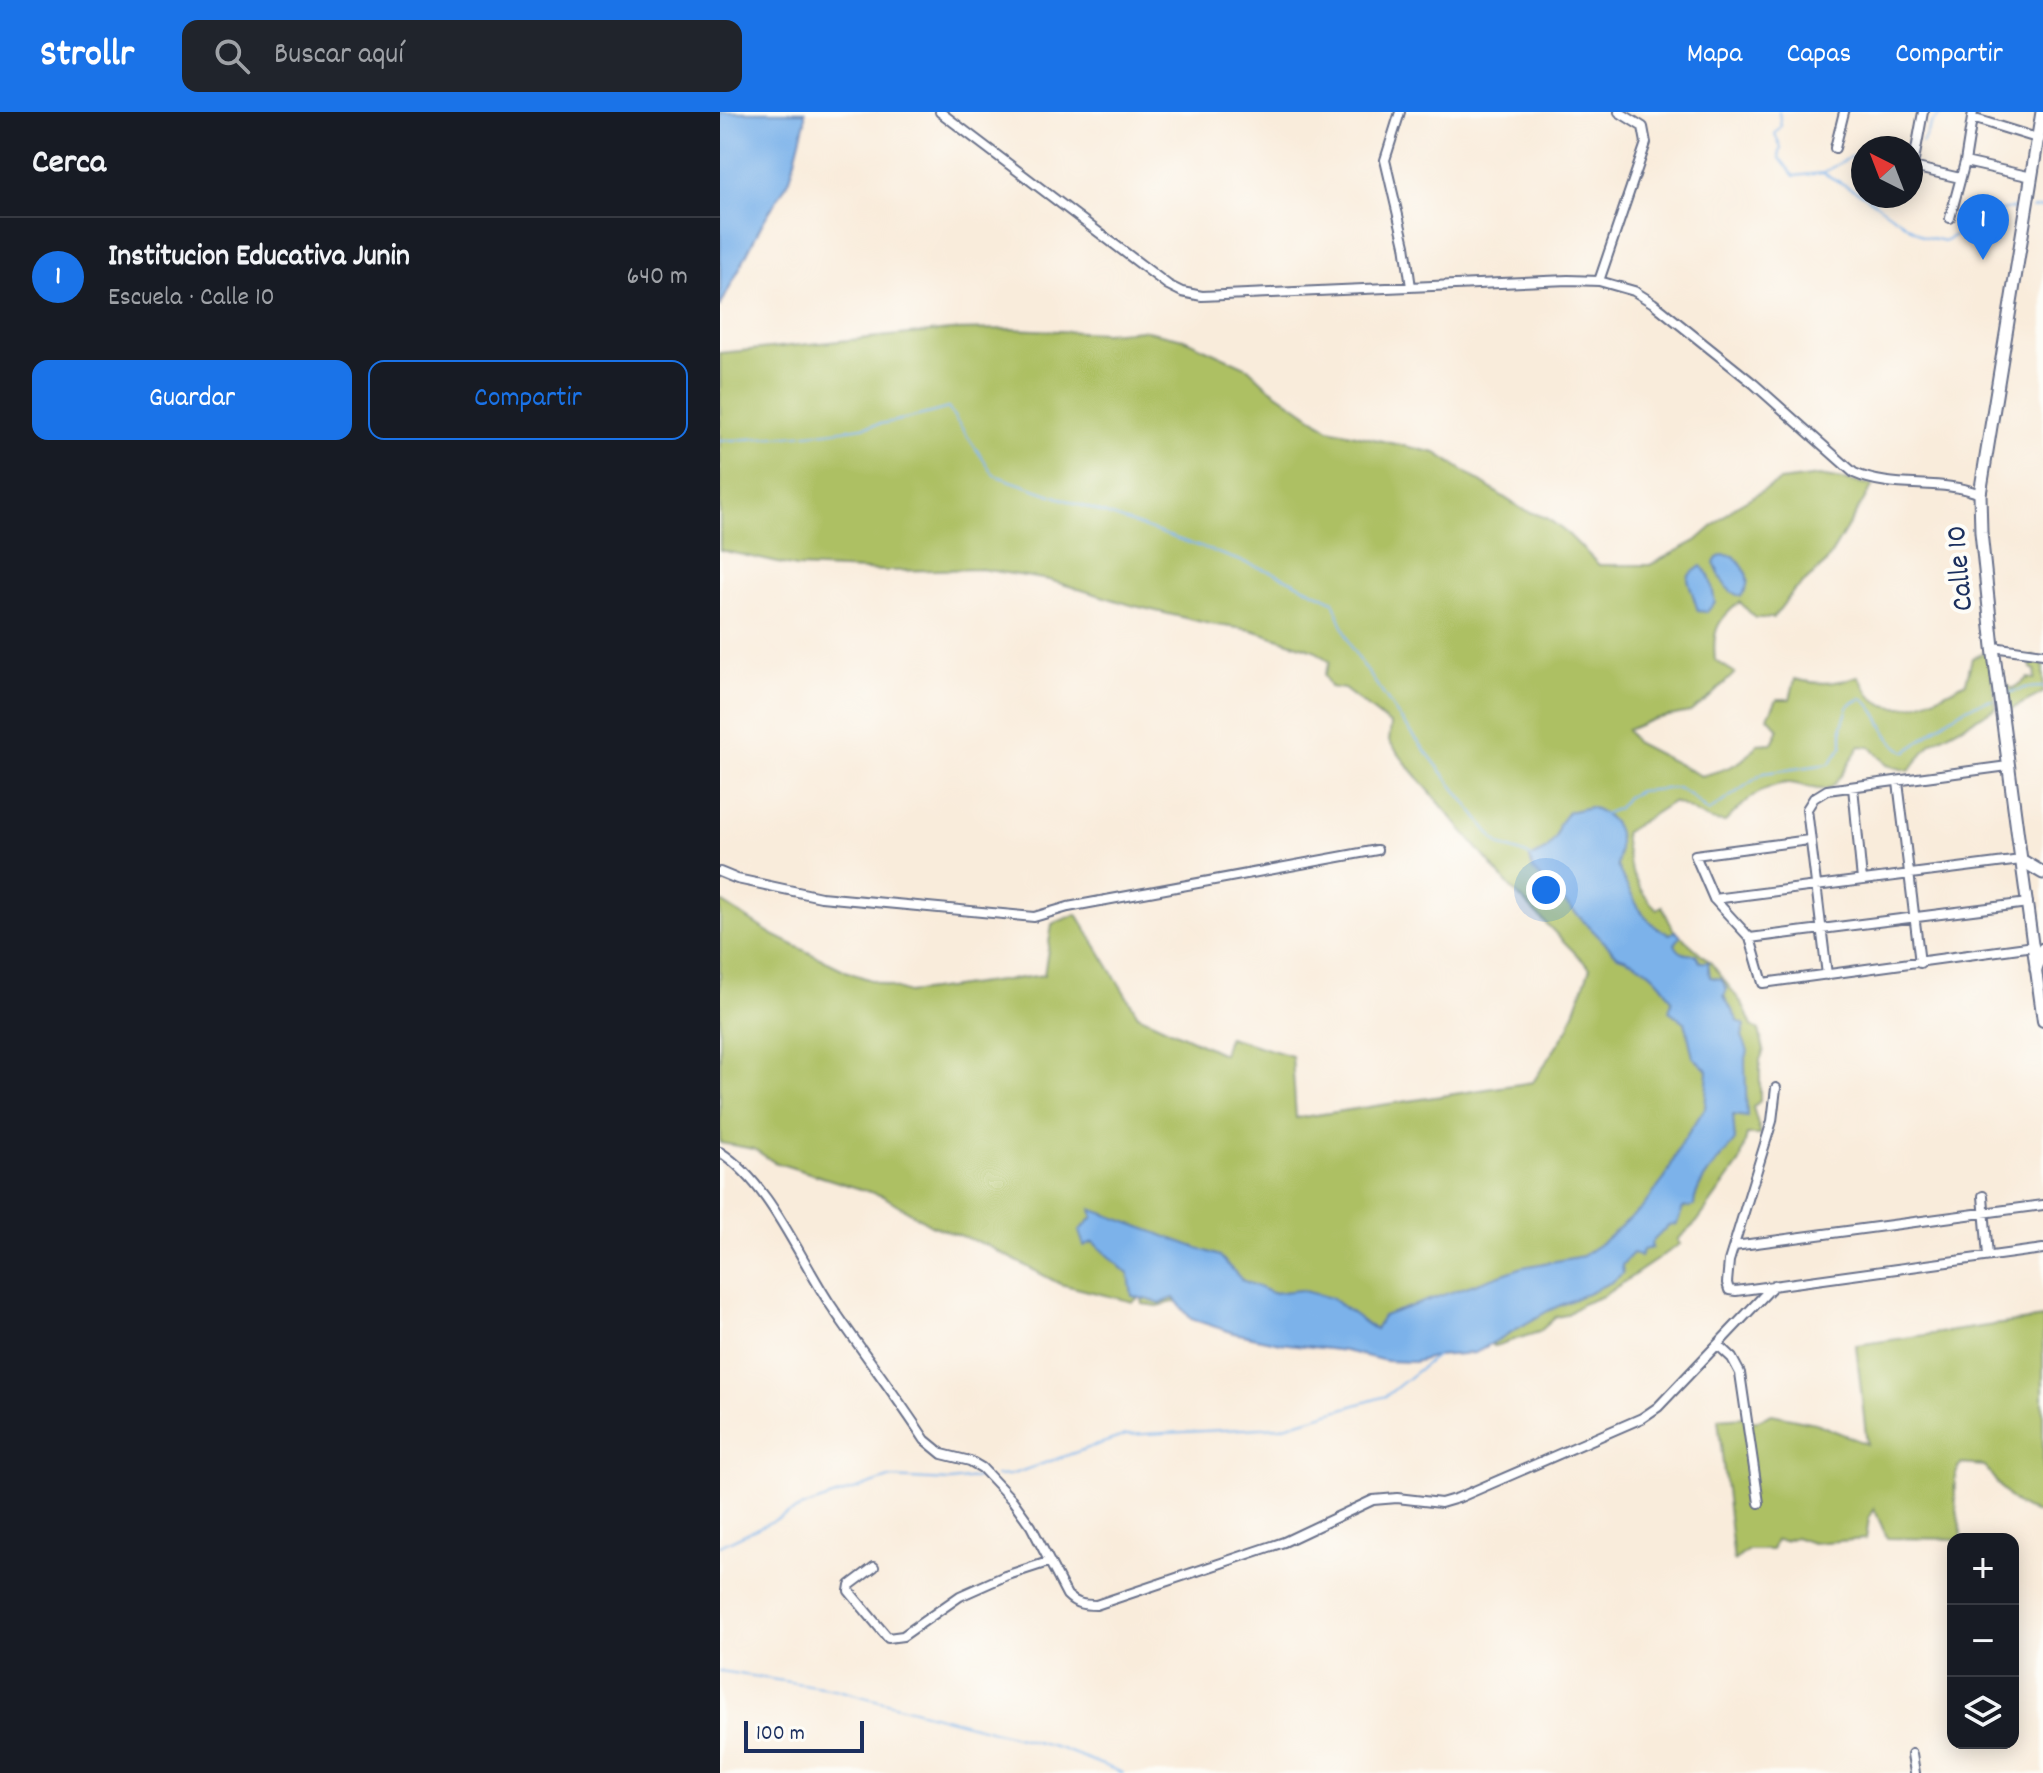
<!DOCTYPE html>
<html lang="es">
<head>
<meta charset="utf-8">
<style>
  :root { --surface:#171b24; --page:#20242c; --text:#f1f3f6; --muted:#9ea1a6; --line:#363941; --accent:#1a73e8 }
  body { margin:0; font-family:Dekko,sans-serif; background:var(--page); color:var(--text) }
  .controls { position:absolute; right:24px; bottom:24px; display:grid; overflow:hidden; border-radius:16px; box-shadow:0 4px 20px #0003 }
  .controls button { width:72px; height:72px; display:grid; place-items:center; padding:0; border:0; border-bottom:2px solid var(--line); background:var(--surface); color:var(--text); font:40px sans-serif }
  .compass { position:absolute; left:1131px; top:24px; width:72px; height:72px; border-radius:50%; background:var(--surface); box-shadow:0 4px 20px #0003; rotate:318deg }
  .scale { position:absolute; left:24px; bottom:20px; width:120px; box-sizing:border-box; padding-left:8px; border:4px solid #1b2f5e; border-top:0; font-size:22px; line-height:28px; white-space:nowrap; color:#1b2f5e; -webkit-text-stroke:6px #fdfcf7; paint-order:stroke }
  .you { position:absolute; left:826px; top:778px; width:28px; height:28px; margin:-20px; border:6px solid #fff; border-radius:50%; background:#1a73e8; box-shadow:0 0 0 12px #1a73e833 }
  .badge { display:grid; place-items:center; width:52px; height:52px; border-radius:50%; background:var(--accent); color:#fff; font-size:26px; font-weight:700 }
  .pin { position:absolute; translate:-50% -66px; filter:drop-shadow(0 2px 4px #0008) }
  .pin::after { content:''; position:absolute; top:42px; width:28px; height:24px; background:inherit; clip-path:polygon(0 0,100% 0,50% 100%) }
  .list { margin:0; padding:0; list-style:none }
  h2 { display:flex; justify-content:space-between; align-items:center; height:104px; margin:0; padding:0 32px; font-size:34px }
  h2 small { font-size:26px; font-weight:400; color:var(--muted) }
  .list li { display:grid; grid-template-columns:52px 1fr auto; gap:24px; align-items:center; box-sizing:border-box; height:120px; padding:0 32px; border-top:2px solid var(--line) }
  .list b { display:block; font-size:30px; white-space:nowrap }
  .list p { margin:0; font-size:26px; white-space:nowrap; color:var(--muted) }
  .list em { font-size:26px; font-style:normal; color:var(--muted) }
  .actions { display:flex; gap:16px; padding:24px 32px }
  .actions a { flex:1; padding:18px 0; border:2px solid var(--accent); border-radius:16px; text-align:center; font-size:28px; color:var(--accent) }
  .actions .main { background:var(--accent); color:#fff }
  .icon { flex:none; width:44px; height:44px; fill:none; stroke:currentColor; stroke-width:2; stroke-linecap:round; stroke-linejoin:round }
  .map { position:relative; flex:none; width:1323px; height:1661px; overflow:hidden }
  header { display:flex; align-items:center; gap:48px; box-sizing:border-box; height:112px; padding:0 40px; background:var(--accent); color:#fff }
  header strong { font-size:38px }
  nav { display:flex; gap:44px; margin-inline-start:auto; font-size:28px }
  .search { width:560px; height:72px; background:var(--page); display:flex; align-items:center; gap:20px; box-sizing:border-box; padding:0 28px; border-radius:16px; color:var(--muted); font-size:30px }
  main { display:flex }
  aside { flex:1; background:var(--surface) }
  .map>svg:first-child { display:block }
</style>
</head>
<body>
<header>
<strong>Strollr</strong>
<div class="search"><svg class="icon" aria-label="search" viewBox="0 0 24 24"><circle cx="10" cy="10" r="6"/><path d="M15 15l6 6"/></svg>Buscar aquí</div>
<nav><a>Mapa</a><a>Capas</a><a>Compartir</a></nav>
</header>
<main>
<aside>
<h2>Cerca<small></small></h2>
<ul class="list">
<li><span class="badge">1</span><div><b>Institucion Educativa Junin</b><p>Escuela · Calle 10</p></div><em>640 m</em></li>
</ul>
<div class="actions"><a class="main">Guardar</a><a>Compartir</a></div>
</aside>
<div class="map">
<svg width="1323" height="1661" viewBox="0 0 1323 1661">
  <rect width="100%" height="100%" fill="#fdfcf7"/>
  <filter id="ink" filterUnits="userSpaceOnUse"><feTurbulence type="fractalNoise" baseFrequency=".0125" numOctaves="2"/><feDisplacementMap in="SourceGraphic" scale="16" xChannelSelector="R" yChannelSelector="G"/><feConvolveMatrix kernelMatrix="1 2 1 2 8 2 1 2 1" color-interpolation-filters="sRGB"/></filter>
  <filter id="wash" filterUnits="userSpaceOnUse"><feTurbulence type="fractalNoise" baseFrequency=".006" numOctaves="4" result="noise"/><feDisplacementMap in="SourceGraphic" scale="32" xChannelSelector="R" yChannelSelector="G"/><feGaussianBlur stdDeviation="1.8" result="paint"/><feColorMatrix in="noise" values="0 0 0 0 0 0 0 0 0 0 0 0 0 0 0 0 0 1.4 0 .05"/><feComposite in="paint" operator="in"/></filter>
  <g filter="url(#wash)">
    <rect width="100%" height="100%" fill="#f9ecdb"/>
    <path fill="#adc064" stroke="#647861" stroke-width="2" d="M 291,217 L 385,221 L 422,218 L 464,227 L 528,256 L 547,274 L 609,317 L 716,341 L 802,397 L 827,406 L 849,423 L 879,453 L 930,453 L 976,429 L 1016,394 L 1060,369 L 1099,364 L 1153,373 L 1105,452 L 1072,481 L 1053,506 L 1035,506 L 1020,490 C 997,508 992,519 995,548 L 1015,561 L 989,586 L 970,600 L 934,607 L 907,618 L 915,630 L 981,664 C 1003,658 1026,652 1037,632 L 1052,631 L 1059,617 L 1048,605 L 1057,587 L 1070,587 L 1075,567 C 1098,573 1116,572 1138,564 C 1143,570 1147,579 1152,585 C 1179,610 1220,583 1246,570 L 1252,546 L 1268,539 L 1276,596 L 1211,631 L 1189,659 L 1167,653 L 1151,635 L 1140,634 C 1133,643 1120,669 1111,675 C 1099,682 1080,670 1067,671 C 1041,673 1022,693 1005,710 C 981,710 974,695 952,690 L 904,721 C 907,751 914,776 937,797 L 942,794 L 953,817 L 991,851 L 1023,893 L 1032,914 L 1039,918 L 1044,938 L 1040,948 L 1040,989 L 1033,995 L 1041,1023 L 1027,1023 L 1020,1050 L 977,1110 L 957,1128 L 960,1132 L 883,1184 L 862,1192 L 846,1203 L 836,1205 L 819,1220 L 774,1234 L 762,1223 L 679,1231 L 469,1198 L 457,1189 L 438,1194 L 423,1192 L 421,1184 L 413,1190 L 340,1172 L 266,1133 L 211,1113 L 163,1084 L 54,1050 L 34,1037 L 0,1031 L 0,789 L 53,823 L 128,860 L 188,881 L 324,863 L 332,812 L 357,802 L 418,903 L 503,942 L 508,925 L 572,944 L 576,1006 L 813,970 L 848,917 L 870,856 L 790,775 L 685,650 L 669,629 L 671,613 L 624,577 L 610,575 L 604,563 L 610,550 L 594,538 L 532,518 L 490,512 L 411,493 L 329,468 L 261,457 L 168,459 L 76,455 L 0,438 L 0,241 L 230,218 Z
      M 1314,544 L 1323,553 L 1323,581 L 1284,601 L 1286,571 L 1292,577 L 1308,566 L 1314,567 L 1315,558 L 1311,556 L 1310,546 Z
      M 1323,1206 L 1323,1401 C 1294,1400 1280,1375 1265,1354 L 1241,1352 C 1227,1369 1240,1406 1242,1427 L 1167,1426 L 1154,1396 L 1149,1405 L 1146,1427 L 1092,1431 L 1075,1425 L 1064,1429 L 1056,1428 L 1052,1438 L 1028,1438 L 1014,1449 L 998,1307 L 1024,1305 L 1034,1310 L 1052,1302 L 1095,1311 L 1147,1332 L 1136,1233 Z"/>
    <path fill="#7cb2ea" stroke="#4c70a4" stroke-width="2" d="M 0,0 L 85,0 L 85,9 L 70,67 L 43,110 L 0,195 Z
      M 1003,443 L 1014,444 C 1026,456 1034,470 1021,484 C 1005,481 1000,464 994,451 L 997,446 Z
      M 981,454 C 992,461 992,478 995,490 L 987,500 L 978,499 L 968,468 L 969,463 Z
      M 870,695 C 901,706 902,725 897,754 C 910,779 922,814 950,822 L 955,819 L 961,824 L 955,832 C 959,842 966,843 976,842 L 980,850 L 988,850 L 990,865 L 1001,867 L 1007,877 L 1004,884 L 1018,909 L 1025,913 L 1022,924 L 1028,939 L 1025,950 L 1027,1005 L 1013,1003 L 1015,1029 C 1001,1047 975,1069 974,1094 L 963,1096 L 957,1112 L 948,1114 L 931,1131 L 932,1136 L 923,1138 L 920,1145 L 913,1141 L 902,1153 L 903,1161 L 892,1170 L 828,1199 L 755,1241 L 716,1244 L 694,1250 L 666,1249 L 625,1239 L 560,1231 L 514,1221 L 471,1207 L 454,1186 L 441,1191 L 412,1184 L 409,1163 L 373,1130 L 364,1134 L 359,1119 L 373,1105 L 371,1097 L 500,1144 L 522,1168 L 552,1181 L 580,1178 L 611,1186 L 655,1218 L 663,1204 L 803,1155 L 863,1144 L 885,1128 L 922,1096 L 945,1066 L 961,1032 L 985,996 L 988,959 L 973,945 L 965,910 L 949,899 L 952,888 C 939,865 924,852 898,844 L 813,758 L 810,746 L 827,737 L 836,725 L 839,712 L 848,700 Z"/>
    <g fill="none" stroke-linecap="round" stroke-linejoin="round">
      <path stroke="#7cb2ea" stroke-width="2" d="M 1059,0 L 1061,14 L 1055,22 L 1061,36 L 1059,45 L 1074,64 L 1103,61 L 1143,83
        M 1202,31 L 1211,11 L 1224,0
        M 1104,60 L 1134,43 L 1143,50
        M 1145,84 L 1202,124 L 1224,129 L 1284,97 L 1302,96
        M 1312,96 L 1323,95
        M 0,329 C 77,324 154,318 228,296 L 274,363 L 555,461 L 613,489 L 632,537 L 677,602 L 763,713 L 779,733 L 812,745
        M 1286,582 L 1304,576 L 1323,575
        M 884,702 L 897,697 L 907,685 L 919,679 L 957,676 L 970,683 L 988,700 L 1044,661 L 1109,652 L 1122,635 L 1122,614 L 1129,593 L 1142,586 C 1166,604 1159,625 1186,640 C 1214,620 1238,592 1274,588
        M 276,1364 L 290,1363 L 406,1323 L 561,1315 L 666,1284 L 716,1244
        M 0,1434 L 80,1396 L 169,1366 L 230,1369 L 265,1365
        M 0,1559 L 114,1577 L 342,1637 L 403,1661"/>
    </g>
  </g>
  <g filter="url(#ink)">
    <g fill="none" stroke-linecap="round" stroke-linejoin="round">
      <g stroke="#69718a" stroke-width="12">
        <path id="minor" d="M 220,0 L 448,173 L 462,180 L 482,184 L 848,168 L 879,169 L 914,179 L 933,191 L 1034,272 L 1134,361 C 1174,379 1220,366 1260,382
          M 680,0 L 665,48 L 685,133 L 691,175
          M 1252,6 L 1320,27
          M 1115,36 L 1124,0
          M 1245,50 L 1312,65
          M 1193,55 L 1240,66
          M 1191,65 L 1203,0
          M 1230,106 L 1245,50 L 1253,0
          M 879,169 L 926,31 L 923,15 L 899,0
          M 1273,535 L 1323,542
          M 1178,670 L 1200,851
          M 1133,675 L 1142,768
          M 1089,728 L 975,743 L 994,787 L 1030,826 L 1043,871 L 1314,834
          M 0,760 L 17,767 L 101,785 L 314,805 L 348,795 L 657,738
          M 994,787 L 1301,748
          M 1030,826 L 1308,791
          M 1107,863 L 1087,697 L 1094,686 L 1107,678 L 1288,654
          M 1056,976 L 1052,1009 L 1009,1149 L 1007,1171 L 1009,1178 L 1016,1179 L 1323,1137
          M 0,1040 C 50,1072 77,1142 110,1192 C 141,1238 175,1282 205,1328 L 222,1342 L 250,1349 L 262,1356 L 293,1389 L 311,1414 L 347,1483 C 356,1492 363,1493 376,1493 L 564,1430 L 653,1388 L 677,1386 L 721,1391 L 738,1386 L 922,1306 L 938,1295 L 1054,1173
          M 1263,1084 L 1268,1144
          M 1014,1134 L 1323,1093
          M 998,1233 L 1012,1246 L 1020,1261 L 1039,1391
          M 154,1455 L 130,1473 L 129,1479 L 168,1526 L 183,1524 L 240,1484 L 285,1464 L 328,1450
          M 1192,1642 L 1195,1661"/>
      </g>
      <g stroke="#69718a" stroke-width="14">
        <path id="tertiary" d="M 1301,748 L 1323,909"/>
      </g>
      <g stroke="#69718a" stroke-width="15">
        <path id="secondary" d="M 1322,0 L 1260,382 L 1261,420 L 1273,535 L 1301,748 L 1323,761
          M 1316,857 L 1323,837"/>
      </g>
      <use href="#minor" stroke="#fff" stroke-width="8"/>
      <use href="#tertiary" stroke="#fff" stroke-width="10"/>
      <use href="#secondary" stroke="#fff" stroke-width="11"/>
    </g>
  </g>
  <g text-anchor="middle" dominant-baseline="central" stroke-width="8" stroke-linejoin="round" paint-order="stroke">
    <g font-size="30" fill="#1b2f5e" stroke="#fdfcf7">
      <text transform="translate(1242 456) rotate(-95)">Calle 10</text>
    </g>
  </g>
</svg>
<div class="controls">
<button>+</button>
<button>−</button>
<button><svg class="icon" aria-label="layers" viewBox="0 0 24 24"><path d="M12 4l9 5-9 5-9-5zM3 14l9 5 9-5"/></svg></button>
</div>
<svg class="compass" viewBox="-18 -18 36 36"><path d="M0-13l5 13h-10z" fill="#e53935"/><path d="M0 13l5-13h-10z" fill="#9ea1a6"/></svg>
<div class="scale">100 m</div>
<div class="you"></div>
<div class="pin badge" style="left:1263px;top:148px">1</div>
</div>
</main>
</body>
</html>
